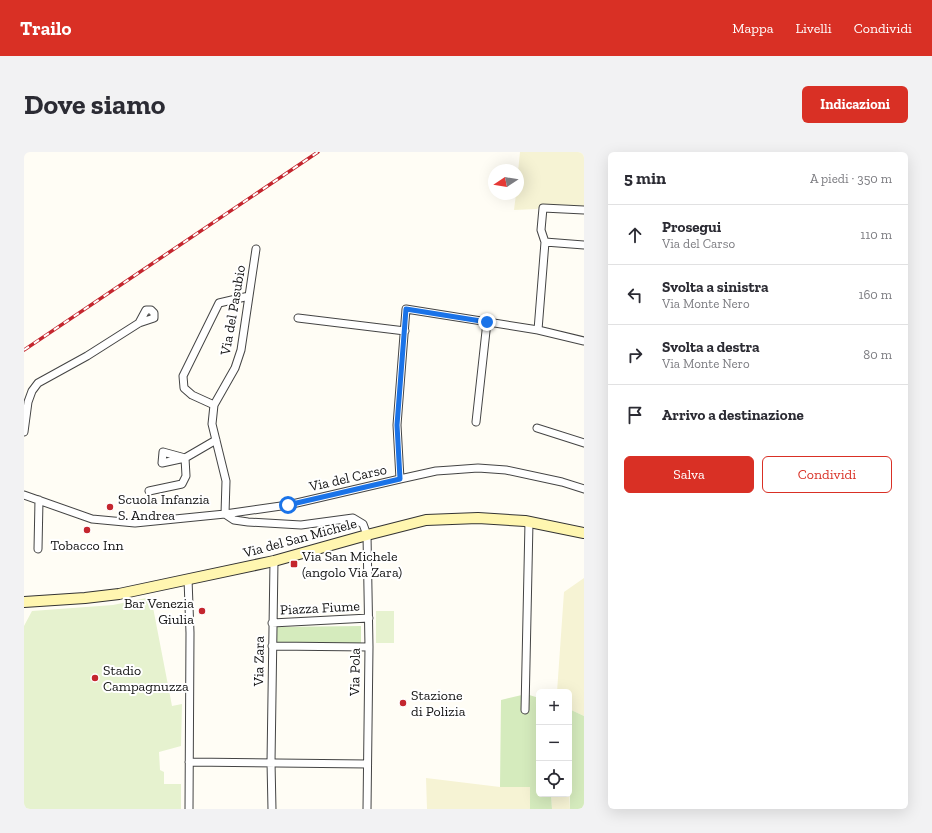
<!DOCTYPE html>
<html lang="it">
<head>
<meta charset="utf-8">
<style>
  :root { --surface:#fff; --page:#f2f2f3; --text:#2b2b33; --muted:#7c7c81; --line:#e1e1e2; --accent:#d93025 }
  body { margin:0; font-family:"Zilla Slab",serif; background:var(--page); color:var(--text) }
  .controls { position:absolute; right:12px; bottom:12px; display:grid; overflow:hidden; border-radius:6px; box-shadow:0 4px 16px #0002 }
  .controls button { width:36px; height:36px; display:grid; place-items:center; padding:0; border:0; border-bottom:1px solid var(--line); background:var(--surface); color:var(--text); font:20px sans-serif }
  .compass { position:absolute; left:464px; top:12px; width:36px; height:36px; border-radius:50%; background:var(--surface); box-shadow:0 4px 16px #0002; rotate:258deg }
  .stop { position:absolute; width:12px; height:12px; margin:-9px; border:3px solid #1a73e8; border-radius:50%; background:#fff }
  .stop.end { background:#1a73e8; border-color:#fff; box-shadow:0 1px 4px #0008 }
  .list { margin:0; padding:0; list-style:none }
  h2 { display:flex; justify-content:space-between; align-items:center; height:52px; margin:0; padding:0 16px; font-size:17px }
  h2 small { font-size:13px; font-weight:400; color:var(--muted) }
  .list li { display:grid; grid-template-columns:26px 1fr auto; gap:12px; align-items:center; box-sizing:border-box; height:60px; padding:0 16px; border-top:1px solid var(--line) }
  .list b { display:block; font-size:15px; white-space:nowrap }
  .list p { margin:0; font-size:13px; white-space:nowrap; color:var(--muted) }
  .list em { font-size:13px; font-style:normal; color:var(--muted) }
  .actions { display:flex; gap:8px; padding:12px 16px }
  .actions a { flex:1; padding:9px 0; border:1px solid var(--accent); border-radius:6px; text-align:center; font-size:14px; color:var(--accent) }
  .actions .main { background:var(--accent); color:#fff }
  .icon { flex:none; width:22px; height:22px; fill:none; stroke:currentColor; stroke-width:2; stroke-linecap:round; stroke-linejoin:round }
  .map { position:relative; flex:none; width:560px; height:657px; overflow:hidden; border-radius:6px }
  header { display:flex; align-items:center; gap:24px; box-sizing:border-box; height:56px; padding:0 20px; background:var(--accent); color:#fff }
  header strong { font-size:19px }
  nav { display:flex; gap:22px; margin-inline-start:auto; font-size:14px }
  .intro { display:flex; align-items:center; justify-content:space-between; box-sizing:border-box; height:96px; padding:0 24px }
  h1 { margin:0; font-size:28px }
  .button { padding:10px 18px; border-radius:6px; background:var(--accent); color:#fff; font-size:14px; font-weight:700 }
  main { display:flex; gap:24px; padding:0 24px }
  aside { flex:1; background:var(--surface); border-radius:6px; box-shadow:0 4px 16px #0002 }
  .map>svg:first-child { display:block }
</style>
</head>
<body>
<header>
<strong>Trailo</strong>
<nav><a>Mappa</a><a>Livelli</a><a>Condividi</a></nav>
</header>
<div class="intro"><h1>Dove siamo</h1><a class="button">Indicazioni</a></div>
<main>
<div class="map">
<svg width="560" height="657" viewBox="0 0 560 657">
  <rect width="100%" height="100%" fill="#fffdf5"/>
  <path fill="#f6f3d4" d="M 496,0 L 560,0 L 560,56 L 517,54 L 513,57 L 490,58 L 492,42 L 494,42 L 494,20 Z
    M 560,426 L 560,564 L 545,557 L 545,540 L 533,540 L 540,440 Z
    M 402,626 L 476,635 L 506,635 L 506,657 L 403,657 Z
    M 545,640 L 546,657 L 528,657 L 527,642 L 545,642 Z"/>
  <path fill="#d5ebbd" d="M 337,474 L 337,493 L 251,490 L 252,475 Z
    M 502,542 L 515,546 L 515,642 L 527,642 L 528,657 L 506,657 L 506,635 L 476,635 L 477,548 Z
    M 545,557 L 560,564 L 560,657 L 546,657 Z"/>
  <path fill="#e6f2cf" d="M 127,445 L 148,554 L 158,552 L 157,594 L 135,600 L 136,618 L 140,620 L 140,632 L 157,632 L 157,657 L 0,657 L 0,474 L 8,459 L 89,453 Z
    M 352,459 L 370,459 L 370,491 L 352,491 Z"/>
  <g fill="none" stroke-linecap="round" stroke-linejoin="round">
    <g stroke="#444" stroke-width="9">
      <path id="street" d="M 521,90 L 560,93
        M 232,97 L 217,198 L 211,216 L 190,253 L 188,272 L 202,329 L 201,362 L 210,368 L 224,370 L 277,373 L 329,366 L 339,372 L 343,383 L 345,495 L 343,657
        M 274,166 L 381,179
        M 514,178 L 560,189
        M 190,253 L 168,243 L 160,236 L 159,224 L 195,151 L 225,144
        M 452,270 L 463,170
        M 513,276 L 560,291
        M 0,280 L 4,250 L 8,239 L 14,231 L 63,204 L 115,171 L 130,166 L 130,161 L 127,158 L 122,158 L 115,171
        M 139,300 L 161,306 L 138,311 Z
        M 376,327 L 373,273 L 382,157 L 514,178 L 521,90 L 517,78 L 519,56 L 560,58
        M 125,339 L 158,332 L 162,324 L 161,306 L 192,288
        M 0,343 L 68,367 L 111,371 L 201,362 L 264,353 L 376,327 L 412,319 L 427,318 L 454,316 L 482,318 L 538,330 L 560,337
        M 14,397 L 15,348
        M 164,427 L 166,481 L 165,657
        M 248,471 L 345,466
        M 248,494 L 345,495
        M 501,558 L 505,370
        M 165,610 L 343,612
        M 248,657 L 247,610 L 250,409"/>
    </g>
    <g stroke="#333" stroke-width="12">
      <path id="secondary" d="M 0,450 L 61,446 L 95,442 L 250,409 L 343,383 L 402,368 L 454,366 L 501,369 L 560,381"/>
    </g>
    <use href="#street" stroke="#fff" stroke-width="7"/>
    <use href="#secondary" stroke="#fff6b0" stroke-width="10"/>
    <g stroke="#c4262e" stroke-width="3.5">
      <path id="rail" d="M 0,198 L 294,0"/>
    </g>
    <use href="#rail" stroke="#fff" stroke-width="2" stroke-dasharray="6" stroke-linecap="butt"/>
  </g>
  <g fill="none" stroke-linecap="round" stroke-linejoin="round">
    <path stroke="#1a73e8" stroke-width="5" d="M 264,353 L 376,327 L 373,273 L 382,157 L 463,170"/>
  </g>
  <g fill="#c4262e" stroke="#fff" stroke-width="1.5">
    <circle cx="86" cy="355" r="4"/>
    <circle cx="63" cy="378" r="4"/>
    <rect x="266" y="408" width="8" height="8" rx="2"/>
    <circle cx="178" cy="459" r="4"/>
    <circle cx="71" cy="526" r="4"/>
    <circle cx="379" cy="551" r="4"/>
  </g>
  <g text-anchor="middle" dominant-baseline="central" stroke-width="4" stroke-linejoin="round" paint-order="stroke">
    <g font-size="14" fill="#111" stroke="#fff">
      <text transform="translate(209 158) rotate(-80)">Via del Pasubio</text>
      <text transform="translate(324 326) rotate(-13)">Via del Carso</text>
      <text transform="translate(276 386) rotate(-15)">Via del San Michele</text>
      <text transform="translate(296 456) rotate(-3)">Piazza Fiume</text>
      <text transform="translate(235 509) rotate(-89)">Via Zara</text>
      <text transform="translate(331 520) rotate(-89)">Via Pola</text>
    </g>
    <g font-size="14" fill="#111" stroke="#fff" text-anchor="start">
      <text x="94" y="347">Scuola Infanzia<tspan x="94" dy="16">S. Andrea</tspan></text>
      <text x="63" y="393" text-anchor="middle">Tobacco Inn</text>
      <text x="278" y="404">Via San Michele<tspan x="278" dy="16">(angolo Via Zara)</tspan></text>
      <text x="170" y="451" text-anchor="end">Bar Venezia<tspan x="170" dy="16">Giulia</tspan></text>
      <text x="79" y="518">Stadio<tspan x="79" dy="16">Campagnuzza</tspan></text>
      <text x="387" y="543">Stazione<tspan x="387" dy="16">di Polizia</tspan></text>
    </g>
  </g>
</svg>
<div class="controls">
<button>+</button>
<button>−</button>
<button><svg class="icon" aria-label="locate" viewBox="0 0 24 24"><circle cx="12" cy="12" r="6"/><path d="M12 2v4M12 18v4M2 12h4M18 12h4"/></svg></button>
</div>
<svg class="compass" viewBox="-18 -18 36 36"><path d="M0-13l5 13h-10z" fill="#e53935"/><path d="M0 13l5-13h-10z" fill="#7c7c81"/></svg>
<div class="stop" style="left:264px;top:353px"></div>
<div class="stop end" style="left:463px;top:170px"></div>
</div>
<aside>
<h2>5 min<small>A piedi · 350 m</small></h2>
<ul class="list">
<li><svg class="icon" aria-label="ahead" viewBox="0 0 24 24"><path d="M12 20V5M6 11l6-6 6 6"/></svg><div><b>Prosegui</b><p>Via del Carso</p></div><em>110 m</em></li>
<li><svg class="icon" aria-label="left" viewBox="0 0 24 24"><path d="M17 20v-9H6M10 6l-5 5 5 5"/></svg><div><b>Svolta a sinistra</b><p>Via Monte Nero</p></div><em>160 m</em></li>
<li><svg class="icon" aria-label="right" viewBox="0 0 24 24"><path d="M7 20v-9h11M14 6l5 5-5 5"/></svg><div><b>Svolta a destra</b><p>Via Monte Nero</p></div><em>80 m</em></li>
<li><svg class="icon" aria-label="arrive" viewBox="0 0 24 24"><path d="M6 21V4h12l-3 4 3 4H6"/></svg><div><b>Arrivo a destinazione</b></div></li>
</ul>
<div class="actions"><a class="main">Salva</a><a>Condividi</a></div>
</aside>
</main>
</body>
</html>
